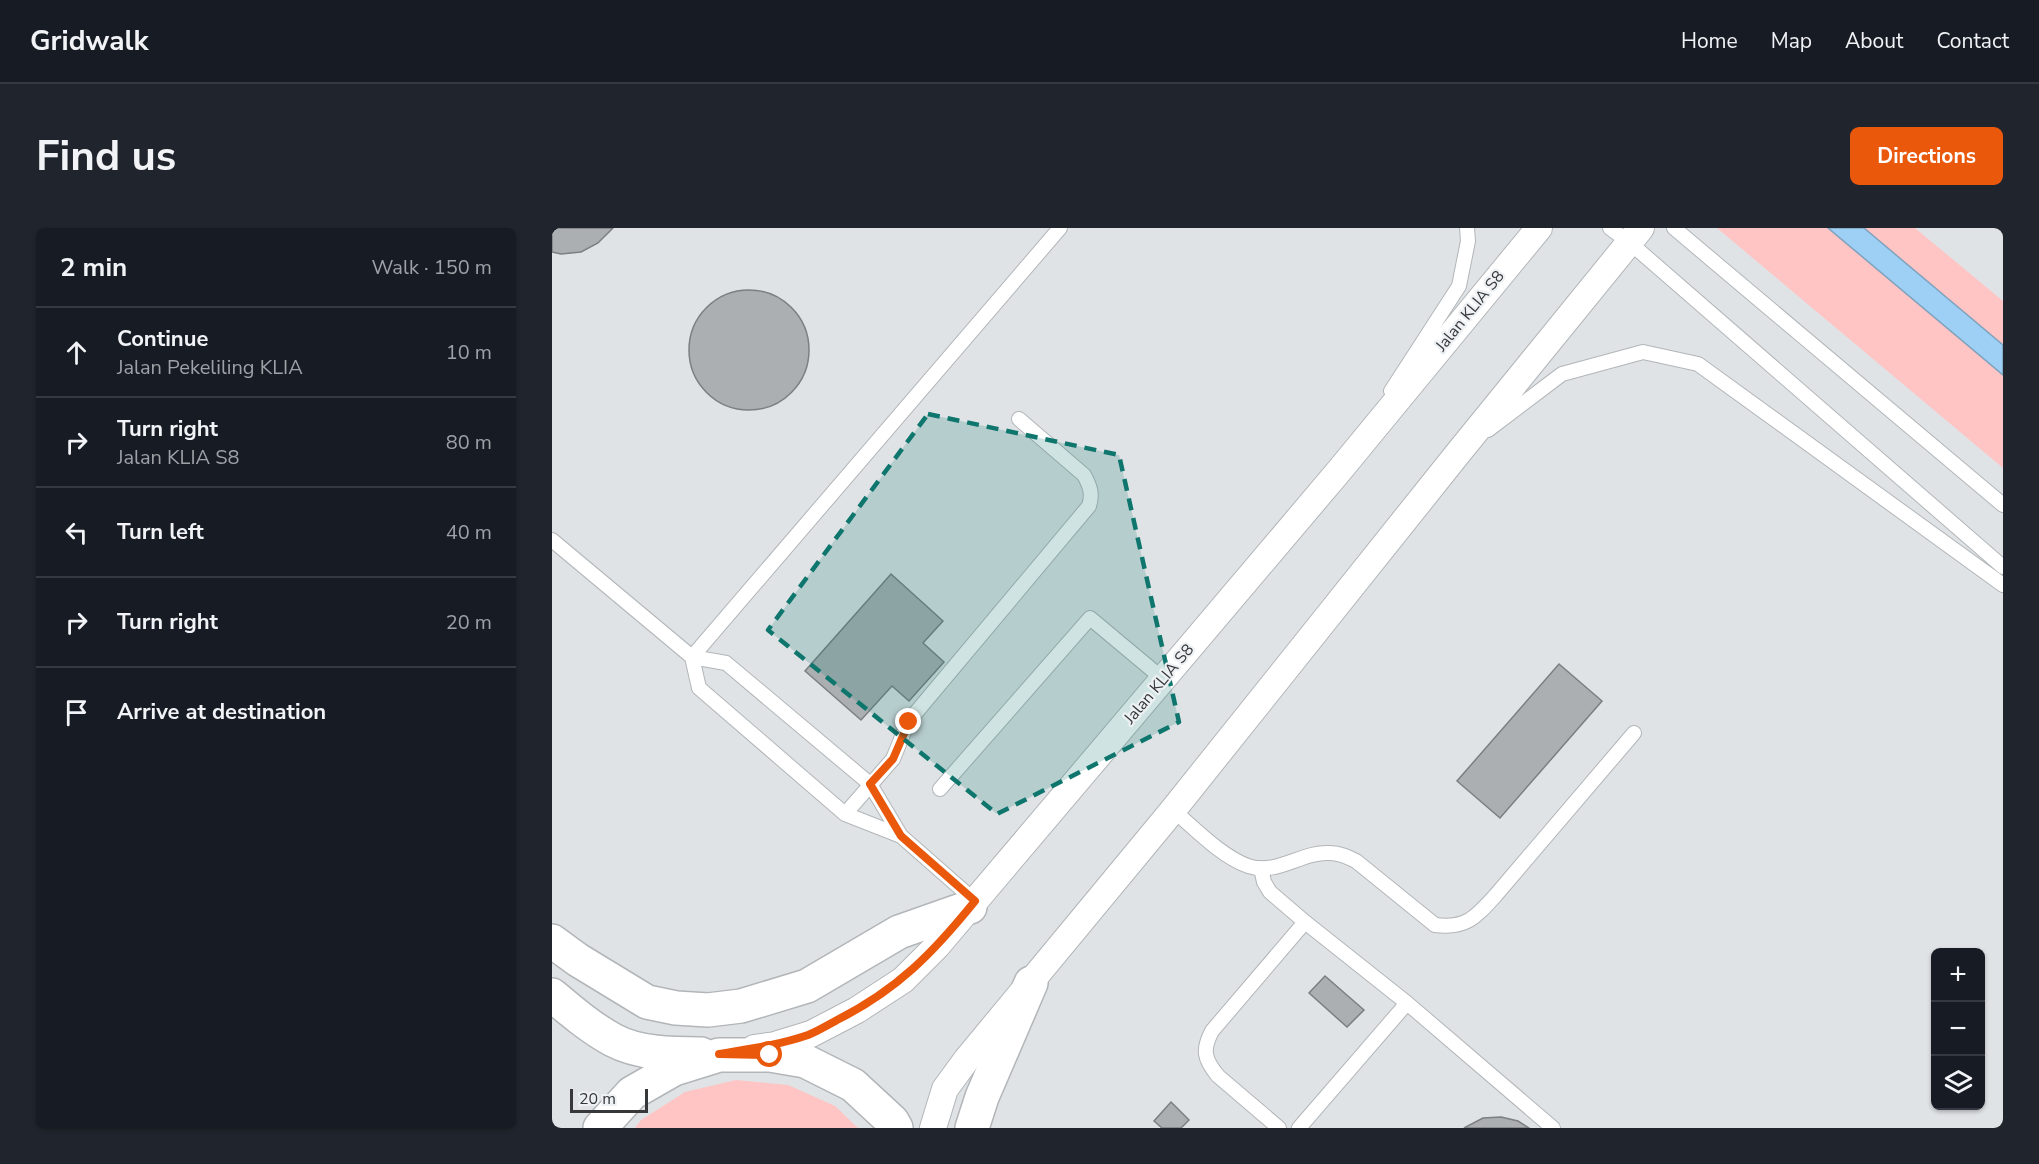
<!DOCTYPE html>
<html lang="en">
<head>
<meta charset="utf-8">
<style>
  :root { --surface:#171b24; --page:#20242c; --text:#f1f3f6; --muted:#9ea1a6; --line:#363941; --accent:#ea580c }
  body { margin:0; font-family:"Nunito Sans",sans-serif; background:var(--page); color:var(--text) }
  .controls { position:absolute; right:18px; bottom:18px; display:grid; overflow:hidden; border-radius:9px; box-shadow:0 2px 4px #0004 }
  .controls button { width:54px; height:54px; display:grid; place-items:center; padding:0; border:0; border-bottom:2px solid var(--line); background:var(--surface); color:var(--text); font:30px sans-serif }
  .scale { position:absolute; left:18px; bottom:15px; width:78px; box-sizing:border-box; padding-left:6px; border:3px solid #363839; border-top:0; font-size:16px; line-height:21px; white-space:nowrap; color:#363839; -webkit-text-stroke:4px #edf1f4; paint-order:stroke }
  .stop { position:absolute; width:18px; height:18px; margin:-14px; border:4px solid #ea580c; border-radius:50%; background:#fff }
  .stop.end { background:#ea580c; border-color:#fff; box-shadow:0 2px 6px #0008 }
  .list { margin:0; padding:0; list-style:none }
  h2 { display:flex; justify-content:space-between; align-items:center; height:78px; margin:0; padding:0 24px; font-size:26px }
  h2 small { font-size:20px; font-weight:400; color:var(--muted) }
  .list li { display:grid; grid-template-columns:39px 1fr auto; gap:18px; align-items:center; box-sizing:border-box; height:90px; padding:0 24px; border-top:2px solid var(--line) }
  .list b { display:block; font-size:22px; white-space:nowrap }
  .list p { margin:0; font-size:20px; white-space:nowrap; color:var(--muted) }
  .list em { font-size:20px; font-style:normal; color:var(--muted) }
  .icon { flex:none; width:33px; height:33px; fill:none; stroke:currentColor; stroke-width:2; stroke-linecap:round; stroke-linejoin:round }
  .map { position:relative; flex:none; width:1451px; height:900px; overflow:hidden; border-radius:9px }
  header { display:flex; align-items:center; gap:36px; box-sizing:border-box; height:84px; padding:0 30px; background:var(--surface); border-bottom:2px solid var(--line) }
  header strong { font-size:28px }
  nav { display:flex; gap:33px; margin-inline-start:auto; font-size:21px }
  .intro { display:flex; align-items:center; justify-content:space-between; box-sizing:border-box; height:144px; padding:0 36px }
  h1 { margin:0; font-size:42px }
  .button { padding:15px 27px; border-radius:9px; background:var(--accent); color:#fff; font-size:21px; font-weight:700 }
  main { display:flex; gap:36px; padding:0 36px }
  aside { flex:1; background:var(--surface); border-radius:9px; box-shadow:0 2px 4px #0004 }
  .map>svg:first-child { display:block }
</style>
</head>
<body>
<header>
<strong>Gridwalk</strong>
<nav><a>Home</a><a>Map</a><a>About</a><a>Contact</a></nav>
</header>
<div class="intro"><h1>Find us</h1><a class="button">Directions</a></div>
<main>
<aside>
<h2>2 min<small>Walk · 150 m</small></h2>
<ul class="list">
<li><svg class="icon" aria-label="ahead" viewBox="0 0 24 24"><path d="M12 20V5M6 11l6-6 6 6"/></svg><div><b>Continue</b><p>Jalan Pekeliling KLIA</p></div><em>10 m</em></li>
<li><svg class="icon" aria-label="right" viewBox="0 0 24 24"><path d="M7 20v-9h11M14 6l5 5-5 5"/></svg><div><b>Turn right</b><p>Jalan KLIA S8</p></div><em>80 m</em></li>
<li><svg class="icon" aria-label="left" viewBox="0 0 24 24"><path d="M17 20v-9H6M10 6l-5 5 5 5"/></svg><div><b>Turn left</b></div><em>40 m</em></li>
<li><svg class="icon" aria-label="right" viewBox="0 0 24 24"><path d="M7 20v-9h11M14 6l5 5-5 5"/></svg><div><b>Turn right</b></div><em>20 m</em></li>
<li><svg class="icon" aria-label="arrive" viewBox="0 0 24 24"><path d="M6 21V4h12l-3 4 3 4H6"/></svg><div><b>Arrive at destination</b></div></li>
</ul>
</aside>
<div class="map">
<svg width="1451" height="900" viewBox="0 0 1451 900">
  <rect width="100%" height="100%" fill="#e0e3e6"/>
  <path fill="#ffc4c4" d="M 1165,0 L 1276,0 L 1451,147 L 1451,240 Z
    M 1312,0 L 1363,0 L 1451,73 L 1451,117 Z
    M 184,852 L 236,857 L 283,878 L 306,900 L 83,900 L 89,892 L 133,864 Z"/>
  <path fill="#9ed0f5" stroke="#7fa2bd" stroke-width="1.5" d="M 1276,0 L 1312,0 L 1451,117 L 1451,147 Z"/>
  <path fill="#acafb2" stroke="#7c7f82" stroke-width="1.5" d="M 0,0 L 61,0 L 46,15 L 29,24 L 9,26 L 0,24 Z
    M137 122a60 60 0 1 1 120 0a60 60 0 1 1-120 0Z
    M 339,346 L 391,393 L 371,415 L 392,434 L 357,473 L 340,458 L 309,492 L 253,443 Z
    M 1007,436 L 1050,473 L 948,590 L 905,553 Z
    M 773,748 L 812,782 L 795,799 L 757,765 Z
    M 619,874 L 637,892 L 629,900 L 610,900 L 602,893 Z
    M 949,889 L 966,893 L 977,900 L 912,900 L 931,890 Z"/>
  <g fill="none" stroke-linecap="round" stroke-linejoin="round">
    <g stroke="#b2b6b8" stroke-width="16">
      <path id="lane" d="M 1058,0 L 1077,14 L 1451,339
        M 1122,0 L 1451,277
        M 839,163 L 907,58 L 916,13 L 915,0
        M 936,202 L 1010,146 L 1091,124 L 1146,136 L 1451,357
        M 0,312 L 140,429 L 174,435 L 318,556 L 349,608 L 423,673
        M 140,429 L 508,0
        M 140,429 L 147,460 L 293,586 L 349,608
        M 388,561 L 538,390 L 611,451
        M 621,582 C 642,600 670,629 696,638 C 725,648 750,623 778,625 C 788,625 796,629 804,633 L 883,697 C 914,701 924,689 943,668 L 1082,505
        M 293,586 L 341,531 L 356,494 L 537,278 C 541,266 538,258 532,247 L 467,191
        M 709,640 L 712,654 L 718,664 L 753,694
        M 727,900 L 666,848 C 652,831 650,822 660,803 L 753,694 L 855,775 L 1001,900
        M 747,900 L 855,775"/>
    </g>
    <g stroke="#b2b6b8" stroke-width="28">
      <path id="street" d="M 202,820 L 223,817 L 259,806 L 305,782 L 351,752 L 385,718 L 787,243 L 987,0
        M 381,900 L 393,861 L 415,831 L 621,582 L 907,224 L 1089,0"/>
    </g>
    <g stroke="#b2b6b8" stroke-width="36">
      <path id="secondary" d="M 0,713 L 26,732 L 95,774 L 124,780 L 156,782 L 189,778 L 255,758 L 347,704 L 418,679
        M 0,767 C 19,783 39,800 61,812 C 87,826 121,826 149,826
        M 48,900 L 80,865 L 122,841 L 167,827 L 218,827 L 253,833 L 301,857 L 340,893 L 344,900
        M 420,900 L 430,869 L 479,755"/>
    </g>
    <use href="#lane" stroke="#fff" stroke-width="14"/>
    <use href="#street" stroke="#fff" stroke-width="26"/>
    <use href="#secondary" stroke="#fff" stroke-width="33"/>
  </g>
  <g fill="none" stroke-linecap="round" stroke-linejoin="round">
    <path stroke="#ea580c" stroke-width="8" d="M 218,827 L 167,826 C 197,821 227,817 256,807 C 266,803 276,797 285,792 C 345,762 381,725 423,673 L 349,608 L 318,556 L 341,531 L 357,494"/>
  </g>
  <path fill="#0f766e" fill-opacity="0.2" stroke="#0f766e" stroke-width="4.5" stroke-dasharray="12 8" stroke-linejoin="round" d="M 376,186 L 567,227 L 627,494 L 445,586 L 216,402 Z"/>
  <g text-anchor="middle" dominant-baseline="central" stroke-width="4.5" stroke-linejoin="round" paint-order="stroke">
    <g font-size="16" fill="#363839" stroke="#edf1f4">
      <text transform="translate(918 83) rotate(-51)">Jalan KLIA S8</text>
      <text transform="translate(607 456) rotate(-50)">Jalan KLIA S8</text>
    </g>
  </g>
</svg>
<div class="controls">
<button>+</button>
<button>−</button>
<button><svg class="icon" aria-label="layers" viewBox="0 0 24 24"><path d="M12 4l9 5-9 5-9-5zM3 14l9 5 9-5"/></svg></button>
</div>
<div class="scale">20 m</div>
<div class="stop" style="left:218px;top:827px"></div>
<div class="stop end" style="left:357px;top:494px"></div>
</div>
</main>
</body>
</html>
